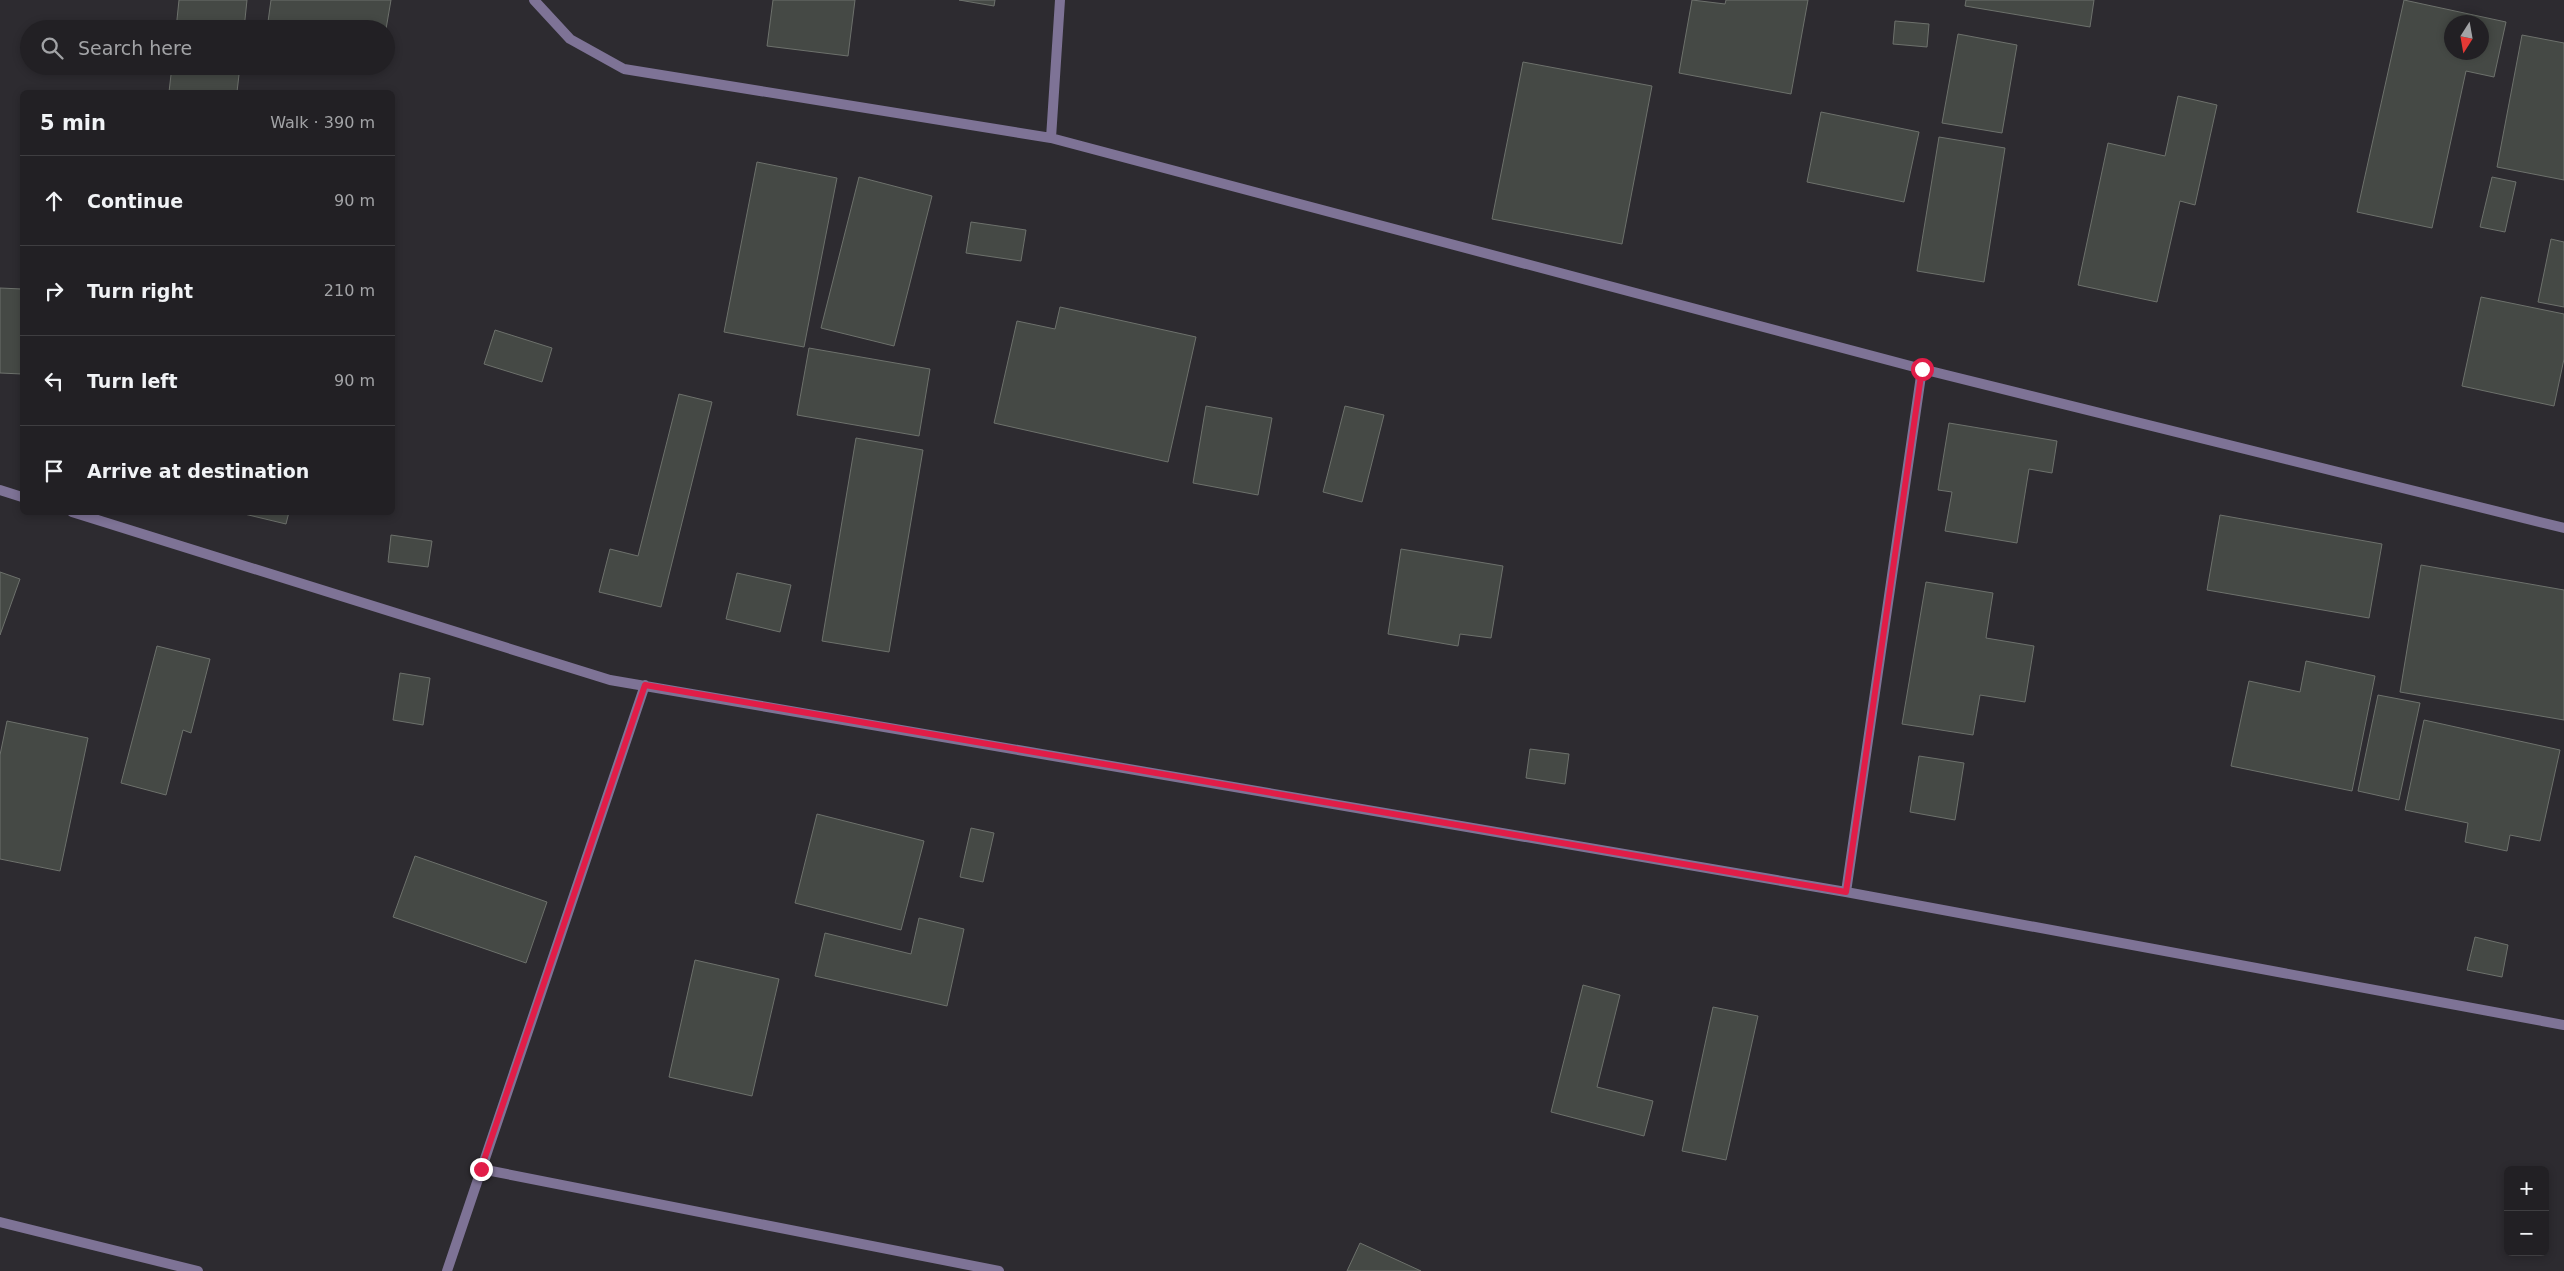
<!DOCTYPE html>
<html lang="en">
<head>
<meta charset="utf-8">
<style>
  :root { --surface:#222024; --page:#2e2d31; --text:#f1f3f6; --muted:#a2a3a6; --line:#3f3e41 }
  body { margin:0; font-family:"DejaVu Sans",sans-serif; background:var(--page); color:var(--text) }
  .controls { position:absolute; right:15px; bottom:15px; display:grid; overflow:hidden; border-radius:8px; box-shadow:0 2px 8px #0003 }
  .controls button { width:45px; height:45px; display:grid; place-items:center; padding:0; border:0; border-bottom:1px solid var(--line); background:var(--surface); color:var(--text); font:25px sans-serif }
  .compass { position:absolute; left:2444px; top:15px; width:45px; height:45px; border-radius:50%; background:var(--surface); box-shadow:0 2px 8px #0003; rotate:191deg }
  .stop { position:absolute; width:15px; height:15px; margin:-11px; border:4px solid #e11d48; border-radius:50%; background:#fff }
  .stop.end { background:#e11d48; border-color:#fff; box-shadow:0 1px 5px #0008 }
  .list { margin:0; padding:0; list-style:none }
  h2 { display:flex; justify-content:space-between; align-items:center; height:65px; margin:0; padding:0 20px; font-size:21px }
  h2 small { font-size:16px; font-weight:400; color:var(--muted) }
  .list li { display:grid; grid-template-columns:32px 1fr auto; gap:15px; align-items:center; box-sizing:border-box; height:90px; padding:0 20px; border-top:1px solid var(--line) }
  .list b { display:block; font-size:19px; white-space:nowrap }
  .list em { font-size:16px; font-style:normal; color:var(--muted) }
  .icon { flex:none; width:28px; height:28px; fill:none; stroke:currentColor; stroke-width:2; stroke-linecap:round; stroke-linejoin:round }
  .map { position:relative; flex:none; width:2564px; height:1271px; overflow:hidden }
  .search { position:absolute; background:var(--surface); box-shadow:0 2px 8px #0003; left:20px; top:20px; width:375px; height:55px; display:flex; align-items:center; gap:12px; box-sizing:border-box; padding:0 18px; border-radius:28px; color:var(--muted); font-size:19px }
  .panel { position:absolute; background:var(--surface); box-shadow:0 2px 8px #0003; left:20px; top:90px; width:375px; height:425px; border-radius:8px }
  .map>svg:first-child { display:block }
</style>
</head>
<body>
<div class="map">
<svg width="2564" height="1271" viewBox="0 0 2564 1271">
  <rect width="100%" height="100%" fill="#2d2b30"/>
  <path fill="#454945" stroke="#6d716c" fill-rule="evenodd" d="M 179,0 L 247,0 L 244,29 L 176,29 Z
    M 271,0 L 391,0 L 386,29 L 267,29 Z
    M 773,0 L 855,0 L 848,56 L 767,46 Z
    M 959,0 L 995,0 L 994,6 Z
    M 1692,0 L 1725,4 L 1726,0 L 1808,0 L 1791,94 L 1679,73 Z
    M 1966,0 L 2094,0 L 2090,27 L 1965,6 Z
    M 2404,0 L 2506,22 L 2494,77 L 2466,71 L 2432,228 L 2357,212 ZM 2452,22 L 2482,22 L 2482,52 L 2452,52 Z
    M 1895,21 L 1929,24 L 1927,47 L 1893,44 Z
    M 1958,34 L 2017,45 L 2002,133 L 1942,123 Z
    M 2522,35 L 2564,43 L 2564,180 L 2497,167 Z
    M 1523,62 L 1652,86 L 1622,244 L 1492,219 Z
    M 172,66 L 240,66 L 237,92 L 169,92 Z
    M 2178,96 L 2217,105 L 2195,205 L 2180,201 L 2157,302 L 2078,285 L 2108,143 L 2165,156 Z
    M 1821,112 L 1919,132 L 1904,202 L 1807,182 Z
    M 1939,137 L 2005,148 L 1984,282 L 1917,271 Z
    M 757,162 L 837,178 L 804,347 L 724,332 Z
    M 859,177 L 932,196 L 894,346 L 821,328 Z
    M 2492,177 L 2516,182 L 2505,232 L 2480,227 Z
    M 971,222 L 1026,230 L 1021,261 L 966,253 Z
    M 2551,239 L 2564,242 L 2564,307 L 2538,302 Z
    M 0,288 L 22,289 L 22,374 L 0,373 Z
    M 2481,297 L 2564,314 L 2564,359 L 2554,406 L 2462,386 Z
    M 1060,307 L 1196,337 L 1168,462 L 994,423 L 1017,321 L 1055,329 Z
    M 495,330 L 552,348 L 542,382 L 484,364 Z
    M 809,348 L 930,369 L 919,436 L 797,415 Z
    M 679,394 L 712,402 L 661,607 L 599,592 L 610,549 L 638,556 Z
    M 1206,406 L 1272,418 L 1258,495 L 1193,483 Z
    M 1345,406 L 1384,415 L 1362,502 L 1323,492 Z
    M 1949,423 L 2057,441 L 2052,473 L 2029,469 L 2017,543 L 1945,531 L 1952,492 L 1938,490 Z
    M 856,438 L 923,450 L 889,652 L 822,641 Z
    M 236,512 L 289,512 L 286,524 Z
    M 2220,515 L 2382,544 L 2369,618 L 2207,590 Z
    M 391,535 L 432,541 L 428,567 L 388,562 Z
    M 1401,549 L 1503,566 L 1491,638 L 1460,634 L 1458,646 L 1388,634 Z
    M 2421,565 L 2564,590 L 2564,720 L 2400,692 Z
    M 0,572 L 20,579 L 0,635 Z
    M 737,573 L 791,585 L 780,632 L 726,619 Z
    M 1926,582 L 1993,593 L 1986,638 L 2034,646 L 2025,702 L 1980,695 L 1973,735 L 1902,724 Z
    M 157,646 L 210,659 L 191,733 L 183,730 L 166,795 L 121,783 Z
    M 2306,661 L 2375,676 L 2352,791 L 2231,766 L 2249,681 L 2300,692 Z
    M 400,673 L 430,678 L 423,725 L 393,720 Z
    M 2378,695 L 2420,703 L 2399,800 L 2358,791 Z
    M 2424,720 L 2560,750 L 2540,841 L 2510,835 L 2507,851 L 2465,842 L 2468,823 L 2405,810 Z
    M 7,721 L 88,738 L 60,871 L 0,859 L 0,755 Z
    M 1530,749 L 1569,754 L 1565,784 L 1526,778 Z
    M 1919,756 L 1964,763 L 1955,820 L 1910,812 Z
    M 817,814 L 924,841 L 901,930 L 795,903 Z
    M 971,828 L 994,833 L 983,882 L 960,877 Z
    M 415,856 L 547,902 L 526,963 L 393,917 Z
    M 919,918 L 964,929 L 947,1006 L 815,976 L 825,933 L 911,954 Z
    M 2475,937 L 2508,945 L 2502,977 L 2467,970 Z
    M 695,960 L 779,979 L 752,1096 L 669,1077 Z
    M 1583,985 L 1620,995 L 1597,1087 L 1653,1101 L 1644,1136 L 1551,1112 Z
    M 1713,1007 L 1758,1016 L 1726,1160 L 1682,1151 Z
    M 1360,1243 L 1421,1271 L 1347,1271 Z"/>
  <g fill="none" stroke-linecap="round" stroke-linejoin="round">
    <path stroke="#7e7396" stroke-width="10" d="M 534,0 L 570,39 L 624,69 L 1051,138 L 1922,369 L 2564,528
      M 1051,138 L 1060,0
      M 0,490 L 22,497
      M 72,512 L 610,680 L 1846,892 L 2564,1025
      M 1846,892 L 1922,369
      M 481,1169 L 999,1271
      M 0,1222 L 198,1271
      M 447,1271 L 645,685"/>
  </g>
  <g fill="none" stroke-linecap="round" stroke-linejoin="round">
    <path stroke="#e11d48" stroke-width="6" d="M 481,1169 L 645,685 L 1846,892 L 1922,369"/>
  </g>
</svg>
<div class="controls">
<button>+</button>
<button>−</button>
</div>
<svg class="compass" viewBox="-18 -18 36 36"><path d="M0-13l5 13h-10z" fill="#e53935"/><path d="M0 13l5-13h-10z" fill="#a2a3a6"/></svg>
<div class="stop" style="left:1922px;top:369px"></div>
<div class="stop end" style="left:481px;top:1169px"></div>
<div class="search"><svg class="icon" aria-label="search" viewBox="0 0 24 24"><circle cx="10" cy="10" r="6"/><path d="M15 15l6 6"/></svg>Search here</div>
<section class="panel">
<h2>5 min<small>Walk · 390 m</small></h2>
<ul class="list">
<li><svg class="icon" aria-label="ahead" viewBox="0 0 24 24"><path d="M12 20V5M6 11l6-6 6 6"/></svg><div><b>Continue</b></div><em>90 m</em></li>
<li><svg class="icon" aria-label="right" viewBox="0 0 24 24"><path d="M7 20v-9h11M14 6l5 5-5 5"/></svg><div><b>Turn right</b></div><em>210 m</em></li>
<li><svg class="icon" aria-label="left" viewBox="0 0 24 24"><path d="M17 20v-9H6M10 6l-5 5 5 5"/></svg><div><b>Turn left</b></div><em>90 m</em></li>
<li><svg class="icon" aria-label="arrive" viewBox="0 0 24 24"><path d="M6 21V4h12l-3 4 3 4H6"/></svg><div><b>Arrive at destination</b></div></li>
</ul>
</section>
</div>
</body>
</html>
